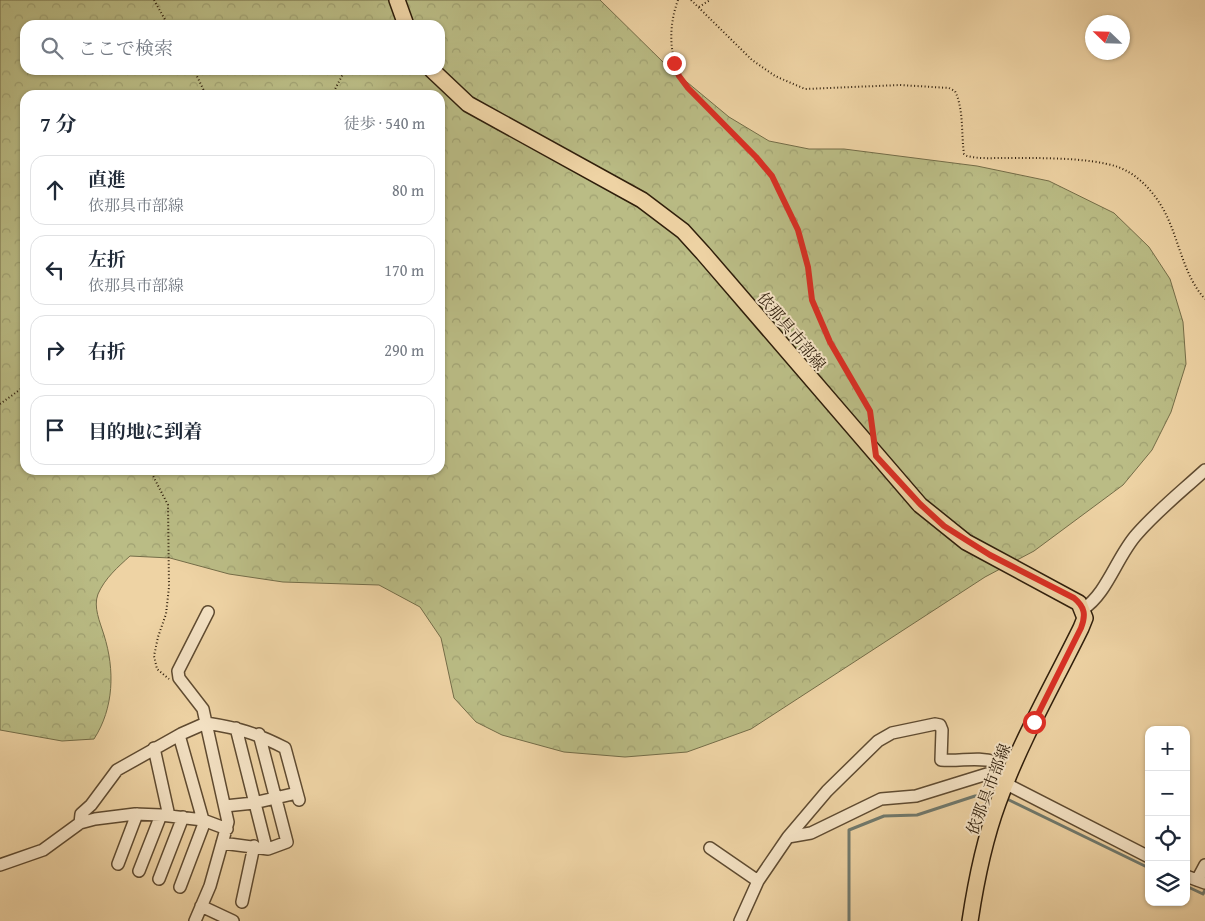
<!DOCTYPE html>
<html lang="ja">
<head>
<meta charset="utf-8">
<style>
  :root { --surface:#fff; --page:#f2f2f3; --text:#1f2937; --muted:#747a83; --line:#e0e1e3 }
  body { margin:0; font-family:"Gentium Book Plus","Noto Serif JP",serif; background:var(--page); color:var(--text) }
  .controls { position:absolute; right:15px; bottom:15px; display:grid; overflow:hidden; border-radius:10px; box-shadow:0 1px 4px #0004 }
  .controls button { width:45px; height:45px; display:grid; place-items:center; padding:0; border:0; border-bottom:1px solid var(--line); background:var(--surface); color:var(--text); font:25px sans-serif }
  .compass { position:absolute; left:1085px; top:15px; width:45px; height:45px; border-radius:50%; background:var(--surface); box-shadow:0 1px 4px #0004; rotate:293deg }
  .stop { position:absolute; width:15px; height:15px; margin:-11px; border:4px solid #d93025; border-radius:50%; background:#fff }
  .stop.end { background:#d93025; border-color:#fff; box-shadow:0 1px 5px #0008 }
  .list { margin:0; padding:0; list-style:none }
  h2 { display:flex; justify-content:space-between; align-items:center; height:65px; margin:0; padding:0 20px; font-size:21px }
  h2 small { font-size:16px; font-weight:400; color:var(--muted) }
  .list li { display:grid; grid-template-columns:32px 1fr auto; gap:15px; align-items:center; box-sizing:border-box; height:70px; margin:0 10px 10px; padding:0 10px; border:1px solid var(--line); border-radius:15px }
  .list b { display:block; font-size:19px; white-space:nowrap }
  .list p { margin:0; font-size:16px; white-space:nowrap; color:var(--muted) }
  .list em { font-size:16px; font-style:normal; color:var(--muted) }
  .icon { flex:none; width:28px; height:28px; fill:none; stroke:currentColor; stroke-width:2; stroke-linecap:round; stroke-linejoin:round }
  .map { position:relative; flex:none; width:1205px; height:921px; overflow:hidden }
  .search { position:absolute; background:var(--surface); box-shadow:0 1px 4px #0004; left:20px; top:20px; width:425px; height:55px; display:flex; align-items:center; gap:12px; box-sizing:border-box; padding:0 18px; border-radius:15px; color:var(--muted); font-size:19px }
  .panel { position:absolute; background:var(--surface); box-shadow:0 1px 4px #0004; left:20px; top:90px; width:425px; height:385px; border-radius:15px }
  .map>svg:first-child { display:block }
</style>
</head>
<body>
<div class="map">
<svg width="1205" height="921" viewBox="0 0 1205 921">
  <defs>
    <pattern id="forest-crowns" width="20" height="18" patternUnits="userSpaceOnUse" patternTransform="scale(1.25)"><rect width="20" height="18" fill="#babc85"/><path d="M2 6a3 3 0 1 1 6 0M12 15a3 3 0 1 1 6 0" fill="none" stroke="#a0a172"/></pattern>
  </defs>
  <rect width="100%" height="100%" fill="#eed3a4"/>
  <filter id="stains"><feTurbulence type="fractalNoise" baseFrequency=".004" numOctaves="4"/><feColorMatrix values="0 0 0 0 .2 0 0 0 0 .09 0 0 0 0 .02 0 0 0 .5 -.17"/></filter>
  <radialGradient id="worn" r=".72"><stop offset=".6" stop-color="#630" stop-opacity="0"/><stop offset="1" stop-color="#630" stop-opacity=".3"/></radialGradient>
  <path fill="url(#forest-crowns)" stroke="#746d48" fill-rule="evenodd" d="M 0,0 L 600,0 L 664,63 L 729,117 L 769,141 L 809,149 L 844,149 L 977,166 L 1049,181 L 1114,213 L 1149,247 L 1170,279 L 1183,322 L 1186,364 L 1171,412 L 1152,450 L 1123,485 L 1034,551 L 985,577 L 751,729 L 687,752 L 625,757 L 564,752 L 502,735 L 476,722 L 454,698 L 441,638 L 420,607 L 379,585 L 283,582 L 229,574 L 170,558 L 130,556 C 118,567 105,578 98,594 C 93,607 100,622 104,635 C 115,670 114,708 94,739 L 62,741 L 0,730 ZM 25,25 L 440,25 L 440,70 L 25,70 ZM 25,95 L 440,95 L 440,470 L 25,470 Z"/>
  <g fill="none" stroke-linecap="round" stroke-linejoin="round">
    <path stroke="#70796d" stroke-width="3" d="M 1005,798 L 1149,868
      M 1186,886 L 1203,894 L 1205,890
      M 849,921 L 849,830 L 884,816 L 917,815 L 975,796 L 997,795"/>
    <g stroke="#5f4b31" stroke-width="14">
      <path id="minor" d="M 1083,609 C 1107,594 1117,556 1137,534 C 1157,511 1182,491 1205,470
        M 236,728 L 266,847
        M 179,735 L 203,820
        M 154,748 L 169,816
        M 225,806 L 254,803 L 297,793
        M 80,823 L 81,814 L 91,805 L 117,770 L 181,734 L 206,723 L 203,709 L 179,678 L 178,671 L 208,612
        M 788,837 L 827,791 L 878,741 L 892,733 L 935,724 L 940,725 L 942,730 L 941,760 C 960,762 977,756 996,762 L 993,776
        M 222,843 L 268,849 L 287,842 L 259,734
        M 710,848 L 758,881
        M 118,864 L 137,814
        M 0,865 L 43,850 L 80,823 L 95,819 L 135,814 L 161,815 L 203,820 L 227,829
        M 139,871 L 161,815
        M 1186,876 L 1205,883
        M 159,879 L 183,817
        M 1197,880 L 1205,865
        M 180,887 L 205,821
        M 242,902 L 254,846
        M 201,906 L 233,921
        M 195,921 L 210,886 L 228,822 L 206,723 C 238,728 256,733 285,748 L 299,800
        M 740,921 L 758,881 L 788,837 L 811,833 L 881,799 L 916,796 L 987,774 L 1149,857"/>
    </g>
    <g stroke="#2f1e0b" stroke-width="18">
      <path id="major" d="M 397,0 L 406,25
        M 432,70 L 468,104 L 642,200 L 683,231 L 703,253 L 920,505 L 966,542 L 1079,603 L 1085,618 L 1081,628 C 1053,685 1020,742 998,803 C 984,841 976,881 970,921"/>
    </g>
    <path stroke="#2f1e0b" stroke-width="2" stroke-dasharray="1 2.5" stroke-linecap="butt" d="M 154,0 L 168,25
      M 678,0 C 667,30 669,63 688,89 L 755,157 L 771,176 L 798,230 L 808,267 L 812,300 L 830,342 L 870,411 L 873,431
      M 691,0 L 752,60 L 775,76 L 805,89 L 900,85 L 949,88 L 955,91 C 964,110 961,133 964,154 L 967,156 C 979,159 992,158 1004,158 C 1035,158 1089,157 1118,167 C 1137,174 1152,190 1162,207 C 1179,236 1182,274 1205,299
      M 699,7 L 710,0
      M 194,70 L 206,95
      M 332,95 L 345,70
      M 0,404 L 25,386
      M 150,470 L 168,505 L 169,587 L 166,614 L 158,637 L 154,656 L 157,669 L 169,679"/>
    <use href="#minor" stroke="#f4e2c4" stroke-width="11"/>
    <use href="#major" stroke="#eed3a4" stroke-width="15"/>
  </g>
  <g fill="none" stroke-linecap="round" stroke-linejoin="round">
    <path stroke="#d93025" stroke-width="6" d="M 674,63 L 679,76 L 688,88 L 756,157 L 772,176 L 798,230 L 808,267 L 812,300 L 830,342 L 870,411 L 876,456 L 920,504 L 944,526 L 990,555 L 1074,598 C 1085,607 1086,615 1081,628 L 1034,722"/>
  </g>
  <g text-anchor="middle" dominant-baseline="central" stroke-width="4" stroke-linejoin="round" paint-order="stroke">
    <g font-size="16" fill="#2f1e0b" stroke="#f4e2c4">
      <text transform="translate(792 331) rotate(50)">依那具市部線</text>
      <text transform="translate(988 789) rotate(-69)">依那具市部線</text>
    </g>
  </g>
  <rect width="100%" height="100%" filter="url(#stains)"/>
  <rect width="100%" height="100%" fill="url(#worn)"/>
</svg>
<div class="controls">
<button>+</button>
<button>−</button>
<button><svg class="icon" aria-label="locate" viewBox="0 0 24 24"><circle cx="12" cy="12" r="6"/><path d="M12 2v4M12 18v4M2 12h4M18 12h4"/></svg></button>
<button><svg class="icon" aria-label="layers" viewBox="0 0 24 24"><path d="M12 4l9 5-9 5-9-5zM3 14l9 5 9-5"/></svg></button>
</div>
<svg class="compass" viewBox="-18 -18 36 36"><path d="M0-13l5 13h-10z" fill="#e53935"/><path d="M0 13l5-13h-10z" fill="#747a83"/></svg>
<div class="stop" style="left:1034px;top:722px"></div>
<div class="stop end" style="left:674px;top:63px"></div>
<div class="search"><svg class="icon" aria-label="search" viewBox="0 0 24 24"><circle cx="10" cy="10" r="6"/><path d="M15 15l6 6"/></svg>ここで検索</div>
<section class="panel">
<h2>7 分<small>徒歩 · 540 m</small></h2>
<ul class="list">
<li><svg class="icon" aria-label="ahead" viewBox="0 0 24 24"><path d="M12 20V5M6 11l6-6 6 6"/></svg><div><b>直進</b><p>依那具市部線</p></div><em>80 m</em></li>
<li><svg class="icon" aria-label="left" viewBox="0 0 24 24"><path d="M17 20v-9H6M10 6l-5 5 5 5"/></svg><div><b>左折</b><p>依那具市部線</p></div><em>170 m</em></li>
<li><svg class="icon" aria-label="right" viewBox="0 0 24 24"><path d="M7 20v-9h11M14 6l5 5-5 5"/></svg><div><b>右折</b></div><em>290 m</em></li>
<li><svg class="icon" aria-label="arrive" viewBox="0 0 24 24"><path d="M6 21V4h12l-3 4 3 4H6"/></svg><div><b>目的地に到着</b></div></li>
</ul>
</section>
</div>
</body>
</html>
